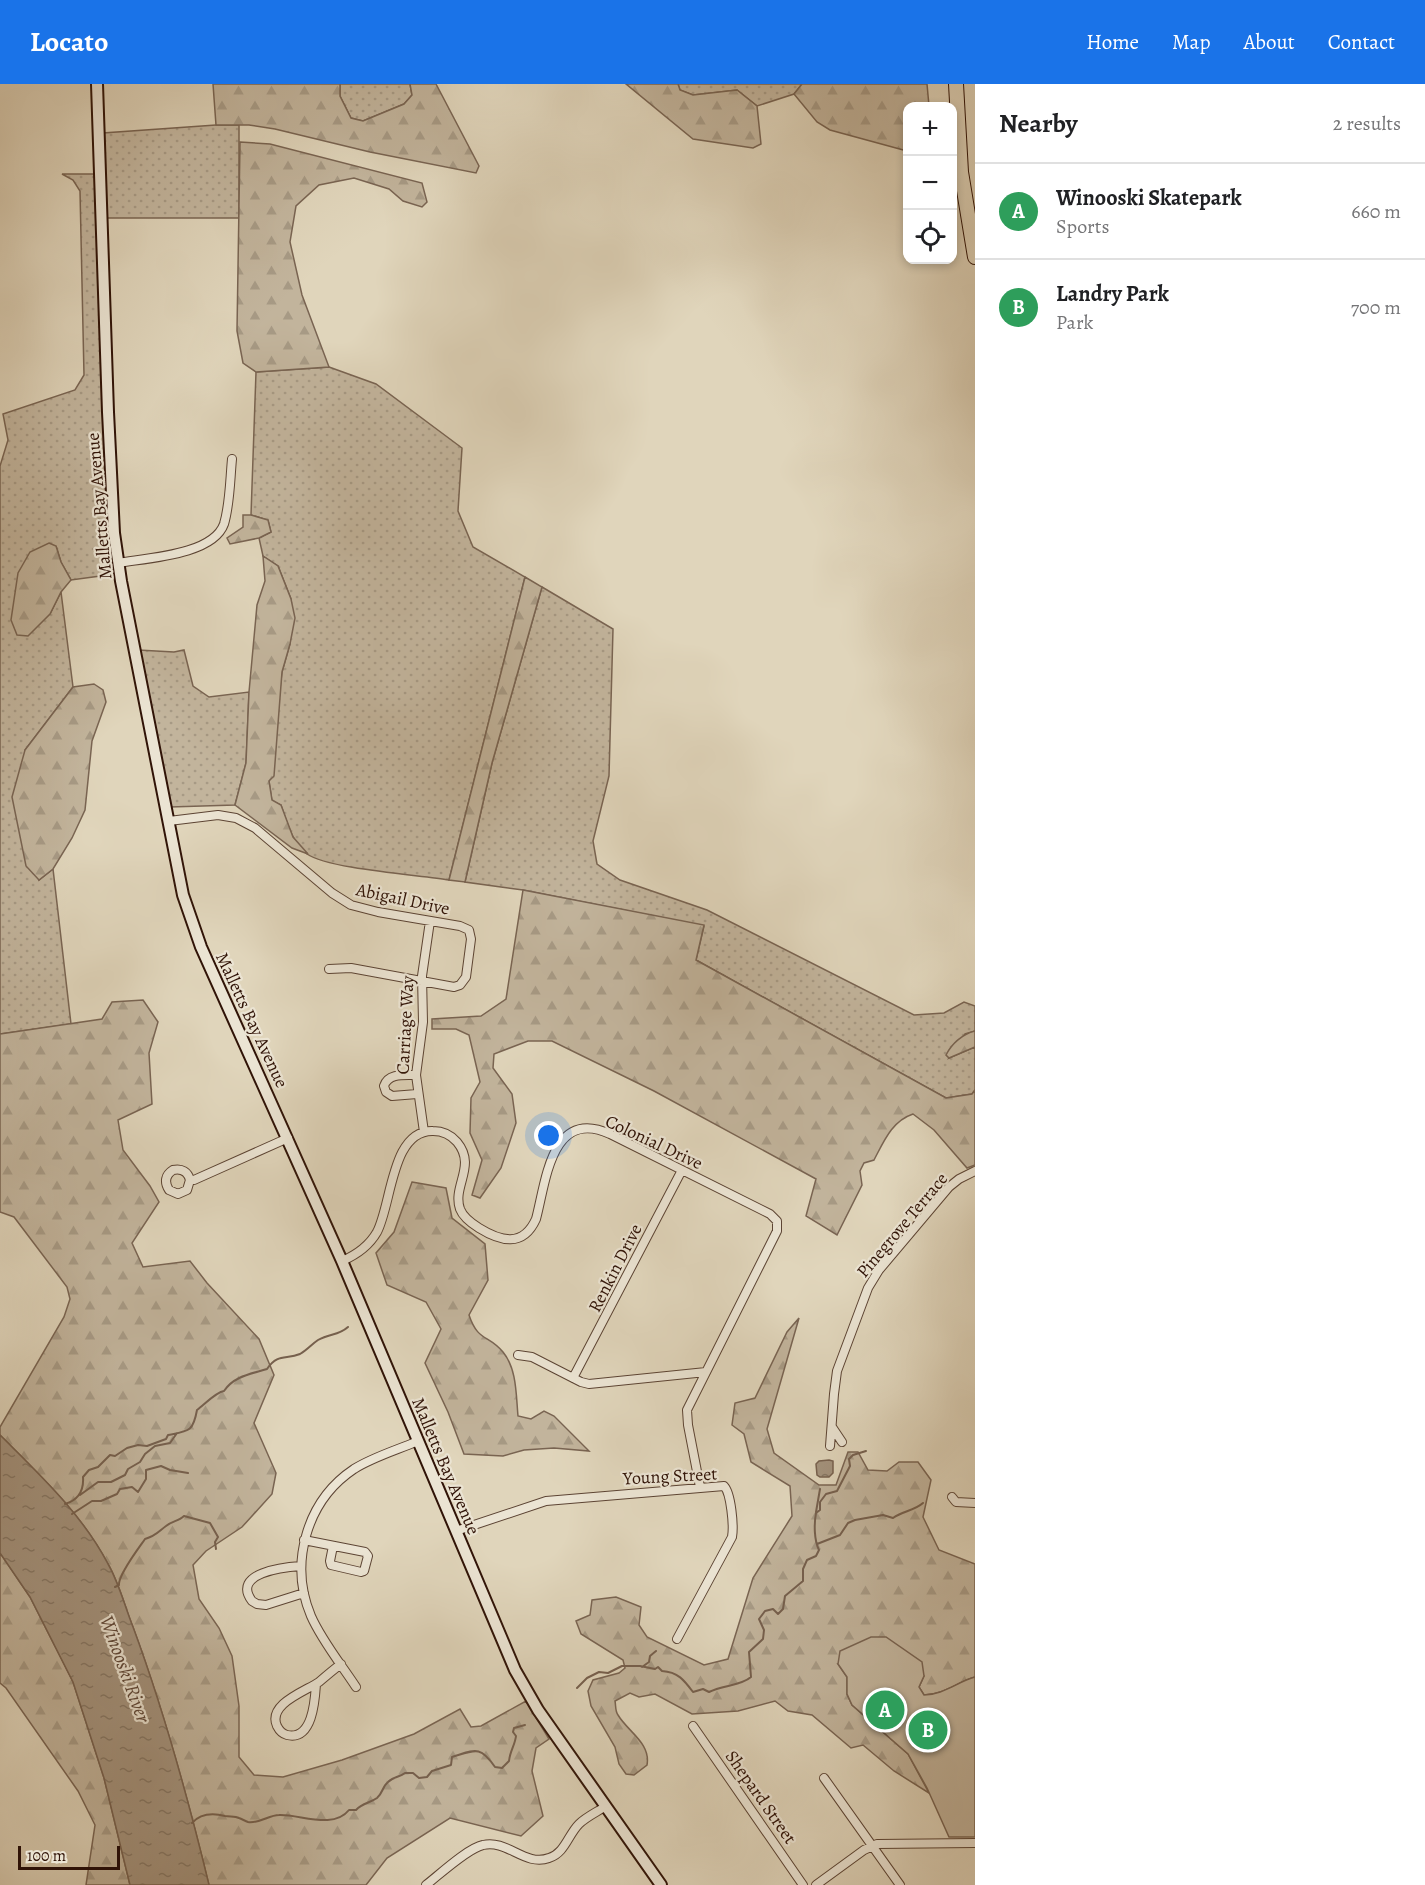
<!DOCTYPE html>
<html lang="en">
<head>
<meta charset="utf-8">
<style>
  :root { --surface:#fff; --page:#f6f6f6; --text:#202124; --muted:#757577; --line:#e0e0e0; --accent:#1a73e8 }
  body { margin:0; font-family:Alegreya,serif; background:var(--page); color:var(--text) }
  .controls { position:absolute; right:18px; top:18px; display:grid; overflow:hidden; border-radius:12px; box-shadow:0 3px 9px #0003 }
  .controls button { width:54px; height:54px; display:grid; place-items:center; padding:0; border:0; border-bottom:2px solid var(--line); background:var(--surface); color:var(--text); font:30px sans-serif }
  .scale { position:absolute; left:18px; bottom:15px; width:102px; box-sizing:border-box; padding-left:6px; border:3px solid #301307; border-top:0; font-size:16px; line-height:21px; white-space:nowrap; color:#301307; -webkit-text-stroke:4px #ebe4d3; paint-order:stroke }
  .you { position:absolute; left:549px; top:1052px; width:21px; height:21px; margin:-15px; border:4px solid #fff; border-radius:50%; background:#1a73e8; box-shadow:0 0 0 9px #1a73e833 }
  .badge { display:grid; place-items:center; width:39px; height:39px; border-radius:50%; background:var(--accent); color:#fff; font-size:20px; font-weight:700 }
  .pin { position:absolute; translate:-50% -50%; border:3px solid #fff; box-shadow:0 2px 6px #0006 }
  .list { margin:0; padding:0; list-style:none }
  h2 { display:flex; justify-content:space-between; align-items:center; height:78px; margin:0; padding:0 24px; font-size:26px }
  h2 small { font-size:20px; font-weight:400; color:var(--muted) }
  .list li { display:grid; grid-template-columns:39px 1fr auto; gap:18px; align-items:center; box-sizing:border-box; height:96px; padding:0 24px; border-top:2px solid var(--line) }
  .list b { display:block; font-size:22px; white-space:nowrap }
  .list p { margin:0; font-size:20px; white-space:nowrap; color:var(--muted) }
  .list em { font-size:20px; font-style:normal; color:var(--muted) }
  .icon { flex:none; width:33px; height:33px; fill:none; stroke:currentColor; stroke-width:2; stroke-linecap:round; stroke-linejoin:round }
  .map { position:relative; flex:none; width:975px; height:1801px; overflow:hidden }
  header { display:flex; align-items:center; gap:36px; box-sizing:border-box; height:84px; padding:0 30px; background:var(--accent); color:#fff }
  header strong { font-size:28px }
  nav { display:flex; gap:33px; margin-inline-start:auto; font-size:21px }
  main { display:flex }
  aside { flex:1; background:var(--surface) }
  .map>svg:first-child { display:block }
</style>
</head>
<body>
<header>
<strong>Locato</strong>
<nav><a>Home</a><a>Map</a><a>About</a><a>Contact</a></nav>
</header>
<main>
<div class="map">
<svg width="975" height="1801" viewBox="0 0 975 1801">
  <defs>
    <pattern id="grass-dots" width="8" height="8" patternUnits="userSpaceOnUse" patternTransform="scale(1.5)"><rect width="8" height="8" fill="#c2b49c"/><path d="M2 2h.1M6 6h.1" fill="none" stroke="#a79a85" stroke-width="1.8" stroke-linecap="round"/></pattern>
    <pattern id="forest-firs" width="22" height="20" patternUnits="userSpaceOnUse" patternTransform="scale(1.5)"><rect width="22" height="20" fill="#c2b49c"/><path d="M5 1l3.5 6h-7zM16 11l3.5 6h-7z" fill="#a79a85"/></pattern>
    <pattern id="water-ripples" width="26" height="14" patternUnits="userSpaceOnUse" patternTransform="scale(1.5)"><rect width="26" height="14" fill="#a4937e"/><path d="M2 4q2-2 4 0t4 0M15 11q2-2 4 0t4 0" fill="none" stroke="#867765"/></pattern>
  </defs>
  <rect width="100%" height="100%" fill="#e0d5bb"/>
  <filter id="stains"><feTurbulence type="fractalNoise" baseFrequency=".00333" numOctaves="4"/><feColorMatrix values="0 0 0 0 .2 0 0 0 0 .09 0 0 0 0 .02 0 0 0 .5 -.17"/></filter>
  <radialGradient id="worn" r=".72"><stop offset=".6" stop-color="#630" stop-opacity="0"/><stop offset="1" stop-color="#630" stop-opacity=".3"/></radialGradient>
  <path fill="url(#grass-dots)" stroke="#796452" stroke-width="1.5" d="M 340,0 L 410,0 L 412,11 L 404,20 L 363,37 L 351,34 L 340,12 Z
    M 678,0 L 802,0 L 794,10 L 757,22 L 737,6 L 693,11 L 680,6 Z
    M 216,41 L 239,41 L 239,134 L 105,134 L 103,49 Z
    M 62,90 L 95,90 L 107,427 L 115,490 L 71,496 L 61,478 L 56,462 L 50,530 L 61,508 L 73,603 L 25,666 L 39,796 L 53,785 L 71,940 L 0,950 L 0,382 L 8,356 L 3,330 L 75,306 L 84,291 L 80,107 L 73,96 Z
    M 329,283 L 376,300 L 462,364 L 458,427 L 473,463 L 525,493 L 449,796 C 419,791 328,785 307,770 C 292,759 287,738 281,721 L 272,717 L 269,697 L 282,588 L 290,560 L 291,515 L 278,482 L 263,472 L 259,454 L 271,448 L 268,436 L 251,431 L 256,288 Z
    M 542,503 L 613,545 L 609,692 L 593,757 L 597,780 L 620,796 L 707,826 L 914,931 L 944,929 L 964,918 L 975,922 L 975,947 L 965,950 L 949,974 L 975,963 L 975,1006 L 972,1010 L 946,1014 L 696,876 L 704,842 L 523,806 L 465,798 L 492,679 Z
    M 138,566 L 174,568 L 184,566 L 193,602 L 209,613 L 249,608 L 246,679 L 235,721 L 170,723 Z"/>
  <path fill="url(#forest-firs)" stroke="#796452" stroke-width="1.5" d="M 213,0 L 340,0 L 340,12 L 351,34 L 363,37 L 404,20 L 412,11 L 410,0 L 436,0 L 479,82 L 476,89 L 370,68 L 275,45 L 249,41 L 216,41 Z
    M 626,0 L 678,0 L 680,6 L 693,11 L 737,6 L 757,22 L 761,60 L 753,64 L 693,55 Z
    M 802,0 L 927,0 L 929,22 L 908,22 L 907,67 L 830,46 L 817,38 L 794,10 Z
    M 240,58 L 270,60 L 422,99 L 427,118 L 422,123 L 403,117 L 389,105 L 354,94 L 319,101 L 296,122 L 290,158 L 302,211 L 329,283 L 256,288 L 243,279 L 237,247 Z
    M 243,431 L 251,431 L 268,436 L 271,448 L 259,454 L 230,460 L 227,454 L 243,443 Z
    M 49,459 L 56,462 L 61,478 L 71,496 L 61,508 L 50,530 L 28,552 L 17,551 L 11,536 L 18,489 L 30,468 Z
    M 263,472 L 278,482 L 291,515 L 295,534 L 290,560 L 282,588 L 274,692 L 269,697 L 272,716 L 281,721 L 293,753 L 308,770 L 292,764 L 235,721 L 246,679 L 249,608 L 257,521 L 265,497 Z
    M 525,493 L 542,503 L 492,679 L 465,798 L 449,796 Z
    M 94,600 L 103,606 L 106,618 L 92,657 L 85,726 L 72,754 L 53,785 L 39,796 L 26,782 L 12,713 L 25,666 L 73,603 Z
    M 523,806 L 704,841 L 696,876 L 946,1014 L 972,1010 L 975,1006 L 975,1081 L 967,1084 L 934,1046 L 913,1030 C 892,1037 884,1057 874,1076 L 864,1079 L 860,1087 L 862,1101 L 837,1151 L 806,1132 L 816,1095 L 654,1007 L 552,957 L 528,957 L 494,970 L 493,984 L 512,1010 L 516,1039 L 501,1084 L 480,1114 L 472,1111 L 482,1076 L 470,1049 L 471,1014 L 480,998 L 469,951 L 456,945 L 432,945 L 432,935 L 481,932 L 506,915 Z
    M 143,916 L 158,938 L 149,969 L 152,1020 L 118,1036 L 123,1066 L 150,1102 L 159,1118 L 132,1159 L 143,1183 L 190,1177 L 207,1199 L 259,1255 L 274,1291 L 254,1339 L 276,1389 L 272,1410 L 242,1443 L 206,1467 L 193,1481 L 199,1515 L 219,1544 L 232,1572 L 239,1622 L 239,1673 L 254,1691 L 283,1693 L 342,1676 L 414,1650 L 460,1625 L 471,1643 L 481,1642 L 526,1617 L 549,1655 L 536,1664 L 532,1687 L 543,1732 L 521,1752 L 450,1734 L 387,1774 L 366,1801 L 209,1801 C 188,1714 164,1627 133,1543 C 125,1523 119,1499 108,1480 C 82,1430 39,1390 0,1351 L 0,1343 L 64,1233 L 70,1215 L 67,1203 L 14,1133 L 0,1128 L 0,950 L 102,935 L 112,918 Z
    M 975,947 L 975,963 L 949,974 L 946,971 C 952,959 963,950 975,947 Z
    M 412,1098 L 446,1104 L 452,1134 L 485,1160 L 488,1196 L 469,1231 C 478,1258 488,1250 503,1268 C 517,1285 516,1311 518,1332 L 531,1335 L 544,1327 L 554,1332 L 589,1367 L 554,1364 L 524,1366 L 503,1372 L 464,1370 L 448,1328 L 425,1279 L 441,1245 L 426,1218 L 387,1201 L 376,1169 L 394,1148 Z
    M 799,1234 L 767,1345 L 774,1369 L 819,1401 L 836,1401 L 848,1368 L 858,1368 L 868,1386 L 887,1387 L 899,1378 L 918,1378 L 931,1396 L 923,1433 L 939,1466 L 975,1480 L 975,1593 C 957,1598 943,1611 924,1611 L 919,1603 L 924,1592 L 838,1580 L 847,1593 L 847,1610 L 852,1621 L 908,1670 L 929,1709 L 894,1687 L 863,1661 L 851,1664 L 812,1631 L 788,1627 L 775,1617 L 738,1627 L 692,1630 L 655,1610 L 639,1613 L 630,1609 L 615,1617 C 616,1622 615,1627 618,1631 C 628,1648 651,1659 647,1681 L 634,1691 L 626,1690 L 619,1680 L 615,1663 L 591,1622 L 588,1607 L 593,1596 L 619,1589 L 625,1584 L 623,1576 L 581,1550 L 576,1537 L 590,1531 L 592,1516 L 616,1513 L 641,1523 L 639,1541 L 647,1553 L 704,1581 L 728,1575 L 753,1494 L 792,1432 L 790,1402 L 751,1378 L 744,1350 L 732,1341 L 735,1319 L 755,1314 L 787,1248 Z
    M 0,1469 L 30,1513 L 73,1598 L 104,1694 L 130,1801 L 86,1801 L 95,1741 L 78,1707 L 6,1604 L 0,1599 Z"/>
  <path fill="#c2b49c" stroke="#796452" stroke-width="1.5" d="M 871,1553 L 886,1553 L 922,1578 L 924,1592 L 919,1603 L 924,1611 C 943,1611 957,1598 975,1593 L 975,1753 L 949,1753 L 927,1704 L 908,1670 L 852,1621 L 847,1610 L 847,1593 L 838,1580 L 840,1567 Z"/>
  <path fill="url(#water-ripples)" stroke="#76604e" stroke-width="1.5" d="M 0,1351 C 39,1390 82,1430 108,1480 C 119,1499 125,1523 133,1543 C 164,1627 188,1714 209,1801 L 130,1801 L 104,1694 L 73,1598 L 30,1513 L 0,1469 Z
    M 829,1376 L 833,1377 L 833,1389 L 829,1393 L 820,1393 L 817,1391 L 816,1380 L 819,1377 Z"/>
  <g fill="none" stroke-linecap="round" stroke-linejoin="round">
    <path stroke="#76604e" stroke-width="2" d="M 80,1411 L 98,1398 L 111,1398 L 125,1391 L 128,1385 L 140,1378 L 145,1370 L 155,1362 L 170,1359 L 177,1349
      M 65,1420 C 78,1416 84,1407 83,1393 L 89,1386 L 98,1383 L 110,1371 L 115,1372 L 127,1364 L 138,1361 L 147,1362 L 166,1355 L 168,1351 C 189,1347 193,1348 197,1326 C 205,1320 216,1308 224,1307 C 234,1292 251,1290 267,1285 C 278,1269 286,1276 300,1270 C 307,1266 312,1260 318,1256 C 330,1249 338,1252 348,1243
      M 816,1428 L 820,1405
      M 72,1430 L 92,1417 L 101,1417 L 117,1410 L 120,1405 L 132,1403 L 138,1408 L 146,1395 L 146,1386 L 161,1382 L 170,1386 L 188,1389
      M 817,1460 L 840,1451 L 848,1439 L 855,1436 L 883,1431 L 893,1434 C 902,1427 914,1427 923,1419
      M 115,1503 L 119,1501 C 118,1491 138,1465 145,1455 C 156,1452 158,1448 166,1442 C 172,1437 179,1437 184,1432 L 210,1439 L 218,1453 L 215,1458 L 216,1465
      M 642,1583 L 649,1578 L 650,1572 L 656,1567
      M 577,1604 L 587,1594 L 599,1588 L 608,1589 L 622,1582 L 640,1582 L 655,1585 L 658,1583 L 662,1587 C 678,1588 684,1596 693,1608 L 703,1605 L 709,1608 C 722,1601 741,1602 751,1593 L 749,1568 L 763,1555 L 764,1546 L 759,1535 L 765,1527 L 773,1525 L 778,1530 L 783,1525 L 785,1512 L 803,1497 L 803,1485 L 807,1476 L 816,1472 L 819,1466 C 814,1456 814,1440 816,1429 L 820,1426 L 820,1418 L 826,1410 L 837,1407 L 850,1382 L 849,1375 L 853,1371 L 866,1367
      M 192,1739 C 201,1729 213,1729 225,1732 C 230,1733 235,1732 239,1734 C 242,1735 245,1737 248,1738 C 259,1740 269,1731 279,1731 C 300,1730 333,1746 349,1726 L 356,1726 C 362,1719 370,1719 377,1714 C 383,1709 382,1703 388,1698 C 393,1693 400,1693 405,1689 L 413,1689 L 419,1694 L 427,1693 L 432,1687 L 451,1681 L 452,1673 C 475,1666 480,1661 495,1683 L 502,1684 L 509,1677 C 510,1667 515,1661 516,1652 L 513,1648 L 514,1644 L 525,1641"/>
    <g stroke="#5c4434" stroke-width="10">
      <path id="street" d="M 118,479 C 147,474 213,471 224,440 C 230,420 230,396 232,375
        M 169,737 L 218,731 L 236,734 L 255,744 L 332,809 L 351,821 L 378,828 L 460,842 L 469,846 L 471,855 L 466,893 L 460,901 L 454,903 L 351,884 L 329,885
        M 416,991 C 404,991 388,989 384,1002 L 386,1008 L 392,1012 L 417,1010
        M 424,1048 L 416,991 L 423,938 L 422,892 L 430,837
        M 190,1096 L 187,1106 L 178,1110 L 169,1106 C 164,1098 165,1091 173,1086 C 182,1084 188,1088 190,1096 L 194,1096 L 288,1054
        M 342,1177 C 356,1171 369,1162 377,1148 C 392,1120 391,1046 433,1047 C 442,1047 451,1051 457,1058 C 477,1082 452,1102 460,1125 C 463,1133 471,1139 479,1144 C 500,1157 523,1164 536,1135 C 546,1098 551,1023 610,1050 L 770,1130 L 777,1137 L 777,1147 L 687,1326 L 688,1341 L 700,1403
        M 518,1271 L 532,1273 L 581,1298 L 589,1300 L 706,1288
        M 573,1294 L 682,1086
        M 832,1343 L 842,1358
        M 830,1362 L 834,1310 L 837,1287 L 868,1204 L 879,1186 L 949,1103 L 959,1095 L 975,1087
        M 952,1413 L 956,1418 L 975,1419
        M 456,1447 L 546,1417 L 724,1402 C 731,1409 734,1442 732,1453 L 677,1555
        M 304,1456 L 365,1468 L 368,1472 L 364,1487 L 361,1488 L 331,1481 L 330,1477 L 333,1462
        M 301,1482 C 284,1483 231,1489 252,1517 L 257,1520 L 266,1521 L 304,1509
        M 316,1600 C 315,1615 313,1657 287,1651 C 283,1650 279,1646 277,1642 C 267,1620 306,1607 319,1598 C 326,1592 333,1586 341,1580
        M 356,1603 C 341,1580 322,1557 311,1532 C 289,1480 306,1417 354,1385 C 373,1373 397,1366 418,1357
        M 693,1642 L 803,1801
        M 824,1694 L 900,1801
        M 426,1801 C 439,1791 468,1764 483,1761 C 507,1755 525,1783 549,1774 C 565,1769 568,1751 579,1740 C 586,1733 597,1728 606,1722
        M 816,1801 L 864,1766 L 877,1760 L 975,1759"/>
    </g>
    <g stroke="#301307" stroke-width="14">
      <path id="secondary" d="M 97,0 L 108,328 L 114,449 L 121,497 L 183,811 L 201,863 L 342,1177 L 515,1586 L 538,1626 L 661,1801"/>
    </g>
    <g stroke="#301307" stroke-width="16">
      <path id="highway" d="M 956,0 L 961,88 L 975,173"/>
    </g>
    <use href="#street" stroke="#ebe4d3" stroke-width="8"/>
    <use href="#secondary" stroke="#ebe4d3" stroke-width="10"/>
    <use href="#highway" stroke="#e0d5bb" stroke-width="14"/>
  </g>
  <g text-anchor="middle" dominant-baseline="central" stroke-width="4.5" stroke-linejoin="round" paint-order="stroke">
    <g font-size="18" fill="#301307" stroke="#ebe4d3">
      <text transform="translate(99 422) rotate(-95)">Malletts Bay Avenue</text>
      <text transform="translate(403 815) rotate(12)">Abigail Drive</text>
      <text transform="translate(252 936) rotate(65)">Malletts Bay Avenue</text>
      <text transform="translate(405 941) rotate(-87)">Carriage Way</text>
      <text transform="translate(654 1058) rotate(25)">Colonial Drive</text>
      <text transform="translate(902 1141) rotate(-50)">Pinegrove Terrace</text>
      <text transform="translate(615 1184) rotate(-63)">Renkin Drive</text>
      <text transform="translate(446 1382) rotate(67)">Malletts Bay Avenue</text>
      <text transform="translate(670 1392) rotate(-3)">Young Street</text>
      <text transform="translate(761 1713) rotate(55)">Shepard Street</text>
    </g>
    <g font-size="20" font-style="italic" fill="#5e4637" stroke="#ebe4d3">
      <text transform="translate(125 1585) rotate(70)">Winooski River</text>
    </g>
  </g>
  <rect width="100%" height="100%" filter="url(#stains)"/>
  <rect width="100%" height="100%" fill="url(#worn)"/>
</svg>
<div class="controls">
<button>+</button>
<button>−</button>
<button><svg class="icon" aria-label="locate" viewBox="0 0 24 24"><circle cx="12" cy="12" r="6"/><path d="M12 2v4M12 18v4M2 12h4M18 12h4"/></svg></button>
</div>
<div class="scale">100 m</div>
<div class="you"></div>
<div class="pin badge" style="left:885px;top:1626px;background:#2e9e5b">A</div>
<div class="pin badge" style="left:928px;top:1646px;background:#2e9e5b">B</div>
</div>
<aside>
<h2>Nearby<small>2 results</small></h2>
<ul class="list">
<li><span class="badge" style="background:#2e9e5b">A</span><div><b>Winooski Skatepark</b><p>Sports</p></div><em>660 m</em></li>
<li><span class="badge" style="background:#2e9e5b">B</span><div><b>Landry Park</b><p>Park</p></div><em>700 m</em></li>
</ul>
</aside>
</main>
</body>
</html>
